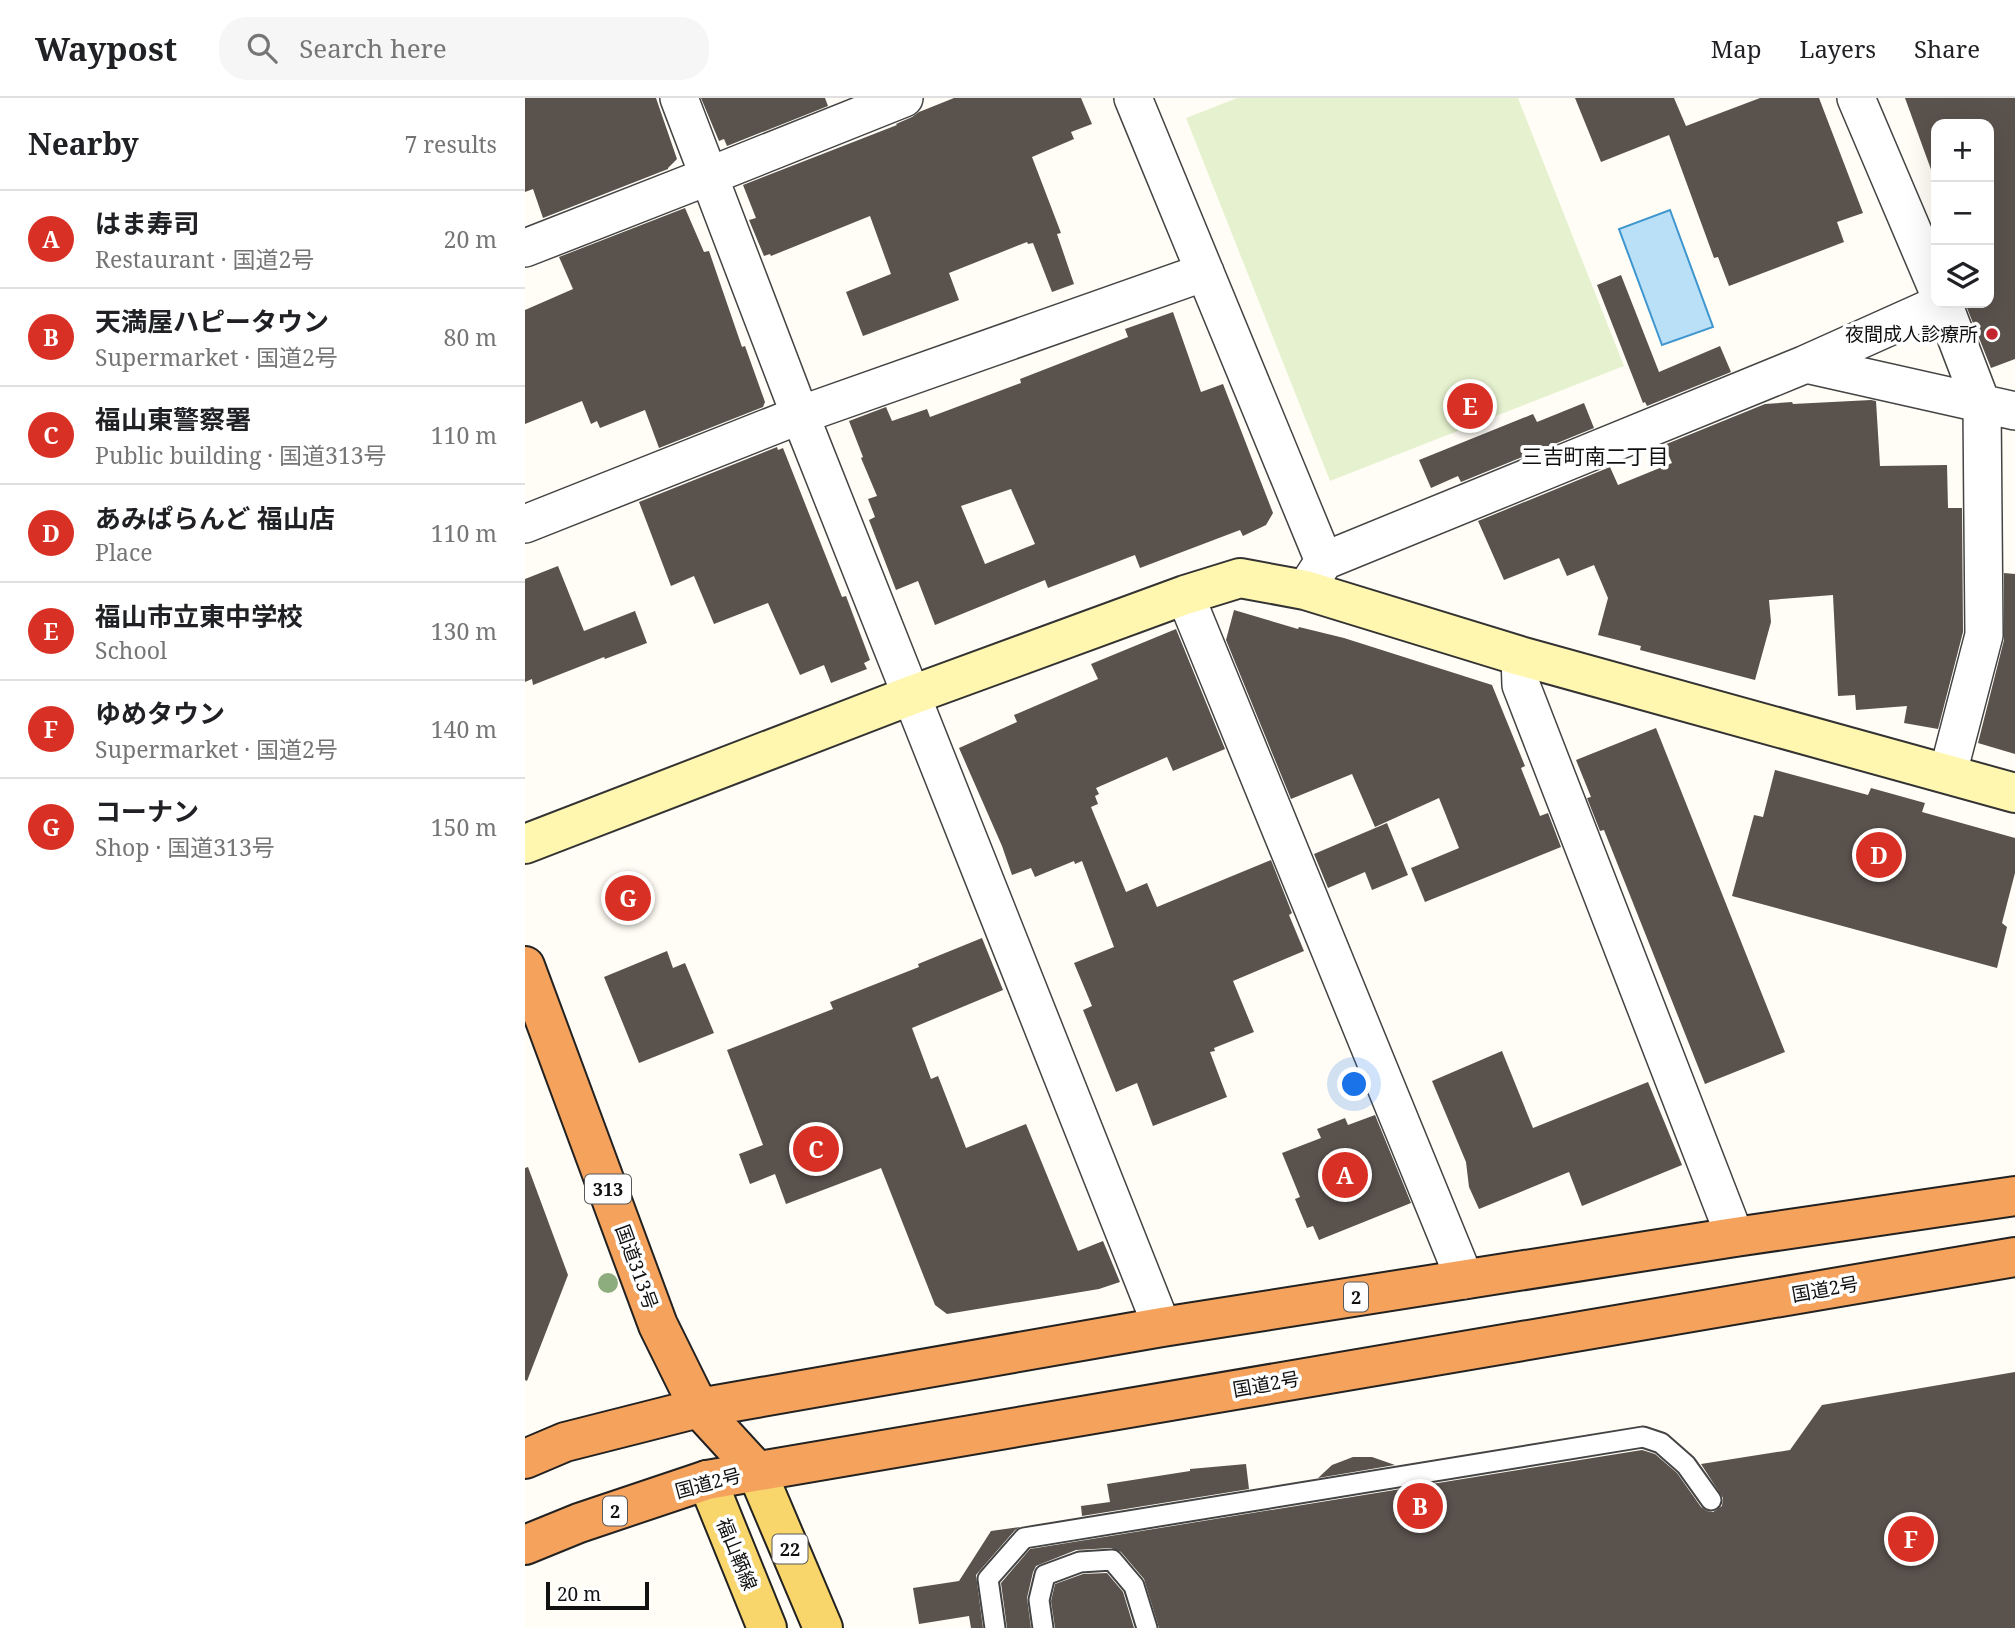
<!DOCTYPE html>
<html lang="en">
<head>
<meta charset="utf-8">
<style>
  :root { --surface:#fff; --page:#f6f6f6; --text:#202124; --muted:#757577; --line:#e0e0e0; --accent:#d93025 }
  body { margin:0; font-family:"Noto Serif","Noto Sans JP",serif; background:var(--page); color:var(--text) }
  .controls { position:absolute; right:21px; top:21px; display:grid; overflow:hidden; border-radius:14px; box-shadow:0 7px 28px #0002 }
  .controls button { width:63px; height:63px; display:grid; place-items:center; padding:0; border:0; border-bottom:2px solid var(--line); background:var(--surface); color:var(--text); font:35px sans-serif }
  .scale { position:absolute; left:21px; bottom:18px; width:103px; box-sizing:border-box; padding-left:7px; border:4px solid #111; border-top:0; font-size:19px; line-height:24px; white-space:nowrap; color:#111; -webkit-text-stroke:5px #fff; paint-order:stroke }
  .you { position:absolute; left:830px; top:987px; width:24px; height:24px; margin:-18px; border:5px solid #fff; border-radius:50%; background:#1a73e8; box-shadow:0 0 0 10px #1a73e833 }
  .badge { display:grid; place-items:center; width:46px; height:46px; border-radius:50%; background:var(--accent); color:#fff; font-size:23px; font-weight:700 }
  .pin { position:absolute; translate:-50% -50%; border:4px solid #fff; box-shadow:0 2px 7px #0006 }
  .list { margin:0; padding:0; list-style:none }
  h2 { display:flex; justify-content:space-between; align-items:center; height:91px; margin:0; padding:0 28px; font-size:30px }
  h2 small { font-size:23px; font-weight:400; color:var(--muted) }
  .list li { display:grid; grid-template-columns:46px 1fr auto; gap:21px; align-items:center; box-sizing:border-box; height:98px; padding:0 28px; border-top:2px solid var(--line) }
  .list b { display:block; font-size:26px; white-space:nowrap }
  .list p { margin:0; font-size:23px; white-space:nowrap; color:var(--muted) }
  .list em { font-size:23px; font-style:normal; color:var(--muted) }
  .icon { flex:none; width:38px; height:38px; fill:none; stroke:currentColor; stroke-width:2; stroke-linecap:round; stroke-linejoin:round }
  .map { position:relative; flex:none; width:1490px; height:1530px; overflow:hidden }
  header { display:flex; align-items:center; gap:42px; box-sizing:border-box; height:98px; padding:0 35px; background:var(--surface); border-bottom:2px solid var(--line) }
  header strong { font-size:33px }
  nav { display:flex; gap:38px; margin-inline-start:auto; font-size:24px }
  .search { width:490px; height:63px; background:var(--page); display:flex; align-items:center; gap:18px; box-sizing:border-box; padding:0 24px; border-radius:28px; color:var(--muted); font-size:26px }
  main { display:flex }
  aside { flex:1; background:var(--surface) }
  .map>svg:first-child { display:block }
</style>
</head>
<body>
<header>
<strong>Waypost</strong>
<div class="search"><svg class="icon" aria-label="search" viewBox="0 0 24 24"><circle cx="10" cy="10" r="6"/><path d="M15 15l6 6"/></svg>Search here</div>
<nav><a>Map</a><a>Layers</a><a>Share</a></nav>
</header>
<main>
<aside>
<h2>Nearby<small>7 results</small></h2>
<ul class="list">
<li><span class="badge">A</span><div><b>はま寿司</b><p>Restaurant · 国道2号</p></div><em>20 m</em></li>
<li><span class="badge">B</span><div><b>天満屋ハピータウン</b><p>Supermarket · 国道2号</p></div><em>80 m</em></li>
<li><span class="badge">C</span><div><b>福山東警察署</b><p>Public building · 国道313号</p></div><em>110 m</em></li>
<li><span class="badge">D</span><div><b>あみぱらんど 福山店</b><p>Place</p></div><em>110 m</em></li>
<li><span class="badge">E</span><div><b>福山市立東中学校</b><p>School</p></div><em>130 m</em></li>
<li><span class="badge">F</span><div><b>ゆめタウン</b><p>Supermarket · 国道2号</p></div><em>140 m</em></li>
<li><span class="badge">G</span><div><b>コーナン</b><p>Shop · 国道313号</p></div><em>150 m</em></li>
</ul>
</aside>
<div class="map">
<svg width="1490" height="1530" viewBox="0 0 1490 1530">
  <rect width="100%" height="100%" fill="#fffdf5"/>
  <path fill="#e6f2cf" d="M 712,0 L 993,0 L 1099,268 L 805,383 L 661,20 Z"/>
  <path fill="#b9e0f7" stroke="#3f96cf" stroke-width="2" d="M 1145,112 L 1188,229 L 1137,247 L 1094,131 Z"/>
  <path fill="#5a524d" fill-rule="evenodd" d="M 0,0 L 131,0 L 152,61 L 143,70 L 143,71 L 18,120 L 8,91 L 0,94 Z
    M 176,0 L 300,0 L 303,8 L 202,48 L 199,41 L 194,43 Z
    M 429,0 L 556,0 L 567,26 L 546,34 L 549,41 L 507,59 L 536,135 L 532,136 L 549,186 L 527,194 L 508,145 L 503,146 L 502,144 L 424,175 L 434,202 L 338,238 L 321,194 L 366,176 L 345,118 L 246,158 L 245,156 L 239,158 L 224,122 L 231,120 L 218,87 L 372,27 L 371,26 L 387,19 L 394,14 Z
    M 1050,0 L 1149,0 L 1161,28 L 1235,0 L 1294,0 L 1338,115 L 1312,124 L 1319,144 L 1204,188 L 1193,159 L 1189,160 L 1144,37 L 1076,64 Z
    M 1380,0 L 1490,0 L 1490,261 L 1466,270 L 1440,205 L 1464,205 L 1464,26 L 1411,26 L 1411,76 L 1408,77 Z
    M 160,110 L 179,154 L 184,153 L 217,249 L 220,248 L 240,304 L 238,309 L 134,350 L 120,312 L 75,330 L 72,323 L 66,326 L 57,303 L 0,326 L 0,212 L 48,191 L 34,159 Z
    M 1096,177 L 1134,274 L 1195,248 L 1206,274 L 1122,308 L 1120,304 L 1118,305 L 1072,187 Z
    M 648,214 L 676,294 L 698,286 L 748,415 L 741,427 L 718,438 L 715,432 L 615,470 L 610,457 L 523,490 L 520,482 L 410,527 L 393,483 L 371,492 L 344,422 L 350,419 L 343,401 L 352,398 L 336,360 L 338,359 L 324,323 L 361,309 L 367,323 L 402,311 L 405,319 L 496,285 L 495,281 L 603,239 L 600,231 ZM 486,391 L 510,446 L 460,466 L 436,408 Z
    M 1346,302 L 1351,303 L 1355,368 L 1422,367 L 1423,410 L 1437,410 L 1438,534 L 1413,631 L 1379,625 L 1382,608 L 1331,612 L 1330,597 L 1313,598 L 1308,497 L 1244,502 L 1246,524 L 1230,582 L 1115,552 L 1116,548 L 1073,537 L 1083,500 L 1069,467 L 1042,478 L 1034,460 L 979,482 L 953,423 L 1085,369 L 1093,387 L 1147,365 L 1139,347 L 1240,306 L 1267,304 L 1268,306 Z
    M 1059,305 L 1069,330 L 936,384 L 933,378 L 906,390 L 894,362 L 1008,316 L 1012,324 Z
    M 252,349 L 253,352 L 258,350 L 317,499 L 321,498 L 345,562 L 339,565 L 342,571 L 306,585 L 299,567 L 275,577 L 243,505 L 189,526 L 169,478 L 146,488 L 114,404 Z
    M 33,468 L 59,533 L 110,513 L 122,545 L 80,561 L 79,559 L 8,587 L 7,581 L 0,584 L 0,481 Z
    M 1479,475 L 1490,476 L 1490,656 L 1453,645 L 1479,542 Z
    M 709,512 L 773,531 L 774,529 L 819,540 L 967,587 L 1000,668 L 996,670 L 1015,718 L 1023,715 L 1036,749 L 900,804 L 886,770 L 934,750 L 914,700 L 850,729 L 827,676 L 766,701 L 701,542 Z
    M 651,531 L 700,651 L 648,673 L 642,659 L 571,690 L 574,696 L 570,698 L 573,706 L 566,709 L 601,794 L 622,785 L 632,809 L 746,762 L 767,815 L 764,817 L 779,853 L 708,883 L 729,934 L 689,950 L 690,953 L 685,954 L 702,999 L 628,1028 L 612,985 L 591,994 L 558,912 L 567,908 L 549,865 L 589,849 L 557,763 L 550,766 L 549,763 L 510,779 L 506,770 L 487,777 L 477,748 L 434,650 L 492,624 L 489,617 L 573,581 L 566,566 Z
    M 1131,630 L 1260,954 L 1180,986 L 1079,732 L 1075,733 L 1062,700 L 1066,699 L 1051,662 Z
    M 1250,672 L 1343,697 L 1346,690 L 1400,705 L 1397,714 L 1490,740 L 1490,775 L 1477,825 L 1482,829 L 1472,870 L 1207,798 L 1229,717 L 1238,719 Z
    M 862,725 L 883,777 L 847,792 L 840,774 L 803,790 L 789,756 Z
    M 457,840 L 478,892 L 387,930 L 406,981 L 413,978 L 441,1050 L 501,1026 L 553,1153 L 578,1143 L 595,1184 L 574,1191 L 422,1216 L 410,1207 L 356,1070 L 261,1106 L 250,1076 L 225,1086 L 214,1056 L 238,1047 L 202,952 L 308,911 L 305,904 L 394,869 L 393,866 Z
    M 142,853 L 148,870 L 160,865 L 189,935 L 114,965 L 79,879 Z
    M 977,953 L 1008,1030 L 1123,984 L 1157,1067 L 1057,1108 L 1044,1074 L 954,1111 L 944,1089 L 941,1064 L 907,983 Z
    M 850,1017 L 886,1105 L 794,1142 L 788,1128 L 782,1130 L 770,1101 L 775,1099 L 757,1055 L 796,1040 L 792,1031 L 820,1020 L 823,1027 Z
    M 3,1069 L 43,1177 L 2,1283 L 0,1282 L 0,1070 Z
    M 1490,1274 L 1490,1530 L 634,1530 L 619,1481 L 596,1454 L 586,1450 L 551,1452 L 511,1468 L 508,1474 L 502,1500 L 506,1530 L 482,1530 L 476,1485 L 505,1451 L 1117,1352 L 1130,1356 L 1152,1375 L 1176,1409 L 1182,1413 L 1188,1414 L 1197,1408 L 1198,1400 L 1176,1366 L 1265,1352 L 1297,1307 Z
    M 828,1359 L 847,1359 L 870,1367 L 793,1380 L 807,1367 Z
    M 721,1366 L 724,1391 L 557,1418 L 556,1408 L 585,1404 L 582,1386 L 665,1373 L 665,1371 Z
    M 495,1429 L 490,1432 L 451,1477 L 458,1530 L 446,1530 L 444,1518 L 394,1526 L 388,1490 L 434,1483 L 466,1433 Z
    M 582,1475 L 598,1494 L 609,1530 L 530,1530 L 526,1503 L 530,1486 L 558,1476 Z"/>
  <g fill="none" stroke-linecap="round" stroke-linejoin="round">
    <g stroke="#444" stroke-width="23">
      <path id="lane" d="M 470,1530 L 463,1481 L 499,1440 L 1118,1339 L 1136,1345 L 1161,1367 L 1186,1402
        M 518,1530 L 514,1502 L 520,1477 L 555,1464 L 587,1462 L 609,1488 L 622,1530"/>
    </g>
    <g stroke="#444" stroke-width="40">
      <path id="street" d="M 154,0 L 275,317 L 637,1229
        M 608,0 L 799,463
        M 1331,0 L 1411,188
        M 0,150 L 184,78 L 379,0
        M 1418,205 L 1457,307 L 1459,537 L 1423,675
        M 1281,266 L 1417,205
        M 0,426 L 275,317 L 680,174
        M 780,492 L 799,463 L 1281,266 L 1490,313
        M 660,497 L 940,1182
        M 995,558 L 996,587 L 1210,1139"/>
    </g>
    <g stroke="#333" stroke-width="42">
      <path id="secondary" d="M 0,746 L 387,597 L 660,497 L 715,480 L 780,492 L 995,558 L 1490,695"/>
    </g>
    <g stroke="#222" stroke-width="42">
      <path id="primary" d="M 231,1372 L 298,1530
        M 182,1382 L 242,1530"/>
    </g>
    <g stroke="#222" stroke-width="42">
      <path id="highway" d="M 0,868 L 133,1227 L 174,1310 L 231,1372
        M 0,1361 L 40,1344 L 174,1310 L 637,1229 L 1210,1139 L 1490,1098
        M 0,1447 L 54,1425 L 182,1382 L 1490,1159"/>
    </g>
    <use href="#lane" stroke="#fff" stroke-width="19"/>
    <use href="#street" stroke="#fff" stroke-width="37"/>
    <use href="#secondary" stroke="#fff6b0" stroke-width="38"/>
    <use href="#primary" stroke="#f9d66b" stroke-width="38"/>
    <use href="#highway" stroke="#f5a25d" stroke-width="38"/>
  </g>
  <circle fill="#8dad7f" cx="83" cy="1185" r="10"/>
  <circle fill="#c4262e" stroke="#fff" stroke-width="2.5" cx="1467" cy="236" r="7"/>
  <g text-anchor="middle" dominant-baseline="central" stroke-width="7" stroke-linejoin="round" paint-order="stroke">
    <g fill="#fff" stroke="#585858" stroke-width="2">
      <rect x="60" y="1076.5" width="46" height="29" rx="5"/>
      <rect x="819" y="1184.5" width="24" height="29" rx="5"/>
      <rect x="78" y="1398.5" width="24" height="29" rx="5"/>
      <rect x="247.5" y="1436.5" width="35" height="29" rx="5"/>
    </g>
    <g font-size="18" font-weight="bold" fill="#111">
      <text x="83" y="1091">313</text>
      <text x="831" y="1199">2</text>
      <text x="90" y="1413">2</text>
      <text x="265" y="1451">22</text>
    </g>
    <g font-size="19" fill="#111" stroke="#fff" text-anchor="end">
      <text x="1453" y="236">夜間成人診療所</text>
    </g>
    <g font-size="19" fill="#111" stroke="#fff">
      <text transform="translate(112 1169) rotate(70)">国道313号</text>
      <text transform="translate(1300 1191) rotate(-10)">国道2号</text>
      <text transform="translate(741 1286) rotate(-10)">国道2号</text>
      <text transform="translate(183 1385) rotate(-15)">国道2号</text>
      <text transform="translate(212 1456) rotate(68)">福山鞆線</text>
    </g>
    <g font-size="21" fill="#111" stroke="#fff">
      <text x="1070" y="358">三吉町南二丁目</text>
    </g>
  </g>
</svg>
<div class="controls">
<button>+</button>
<button>−</button>
<button><svg class="icon" aria-label="layers" viewBox="0 0 24 24"><path d="M12 4l9 5-9 5-9-5zM3 14l9 5 9-5"/></svg></button>
</div>
<div class="scale">20 m</div>
<div class="you"></div>
<div class="pin badge" style="left:820px;top:1077px">A</div>
<div class="pin badge" style="left:895px;top:1408px">B</div>
<div class="pin badge" style="left:291px;top:1051px">C</div>
<div class="pin badge" style="left:1354px;top:757px">D</div>
<div class="pin badge" style="left:945px;top:308px">E</div>
<div class="pin badge" style="left:1386px;top:1441px">F</div>
<div class="pin badge" style="left:103px;top:800px">G</div>
</div>
</main>
</body>
</html>
